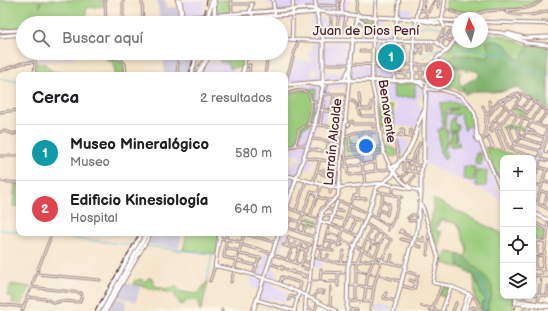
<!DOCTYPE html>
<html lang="es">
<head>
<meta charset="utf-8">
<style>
  :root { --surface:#fff; --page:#f6f6f6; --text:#202124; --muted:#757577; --line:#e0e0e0; --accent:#d1495b }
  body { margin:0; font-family:"Balsamiq Sans",sans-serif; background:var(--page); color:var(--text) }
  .controls { position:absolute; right:12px; bottom:12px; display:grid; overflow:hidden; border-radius:8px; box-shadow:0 2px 6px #0003 }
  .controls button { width:36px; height:36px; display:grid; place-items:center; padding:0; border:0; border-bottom:1px solid var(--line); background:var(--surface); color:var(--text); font:20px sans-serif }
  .compass { position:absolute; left:452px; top:12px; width:36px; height:36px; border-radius:50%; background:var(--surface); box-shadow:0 2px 6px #0003; rotate:355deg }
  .you { position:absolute; left:366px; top:146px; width:14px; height:14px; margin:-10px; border:3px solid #fff; border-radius:50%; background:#1a73e8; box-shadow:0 0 0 6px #1a73e833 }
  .badge { display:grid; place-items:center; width:26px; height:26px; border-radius:50%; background:var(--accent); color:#fff; font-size:13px; font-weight:700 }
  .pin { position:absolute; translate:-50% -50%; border:2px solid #fff; box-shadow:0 1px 4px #0006 }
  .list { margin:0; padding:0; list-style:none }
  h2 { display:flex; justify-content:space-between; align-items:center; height:52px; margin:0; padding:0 16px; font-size:17px }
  h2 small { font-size:13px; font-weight:400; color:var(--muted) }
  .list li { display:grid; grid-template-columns:26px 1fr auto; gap:12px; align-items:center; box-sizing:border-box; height:56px; padding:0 16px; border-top:1px solid var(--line) }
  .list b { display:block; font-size:15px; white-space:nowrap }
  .list p { margin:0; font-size:13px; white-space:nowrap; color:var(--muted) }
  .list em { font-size:13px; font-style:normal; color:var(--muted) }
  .icon { flex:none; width:22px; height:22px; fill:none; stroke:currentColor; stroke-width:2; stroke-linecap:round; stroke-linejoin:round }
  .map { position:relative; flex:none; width:548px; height:311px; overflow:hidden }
  .search { position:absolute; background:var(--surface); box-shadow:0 2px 6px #0003; left:16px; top:16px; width:272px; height:44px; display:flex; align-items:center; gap:10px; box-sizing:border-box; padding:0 14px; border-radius:22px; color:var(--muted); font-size:15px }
  .panel { position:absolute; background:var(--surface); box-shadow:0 2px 6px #0003; left:16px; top:72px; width:272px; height:164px; border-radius:8px }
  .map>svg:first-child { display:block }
</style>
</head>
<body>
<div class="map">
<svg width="548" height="311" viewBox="0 0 548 311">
  <rect width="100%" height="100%" fill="#fbf7ec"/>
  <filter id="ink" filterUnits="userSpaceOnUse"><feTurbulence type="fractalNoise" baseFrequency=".025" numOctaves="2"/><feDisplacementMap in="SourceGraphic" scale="8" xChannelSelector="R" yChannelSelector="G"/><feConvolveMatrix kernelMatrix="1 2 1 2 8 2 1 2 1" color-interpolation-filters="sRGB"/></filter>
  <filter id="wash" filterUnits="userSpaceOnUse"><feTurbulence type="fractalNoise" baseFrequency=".012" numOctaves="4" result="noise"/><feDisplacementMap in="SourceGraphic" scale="16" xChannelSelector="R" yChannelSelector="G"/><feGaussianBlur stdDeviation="0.9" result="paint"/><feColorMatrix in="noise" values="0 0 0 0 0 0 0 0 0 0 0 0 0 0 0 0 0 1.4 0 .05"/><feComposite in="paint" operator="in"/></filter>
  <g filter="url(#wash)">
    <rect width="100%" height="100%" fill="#f4e4ca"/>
    <path fill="#e2d4f3" d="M 181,0 L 204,0 L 203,15 L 184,16 L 183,4 Z
      M 267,0 L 349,0 L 346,10 L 383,14 L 383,17 L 345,14 L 344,19 L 327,18 L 328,14 L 318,13 L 319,19 L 325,19 L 327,38 L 322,42 L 322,72 L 346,73 L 343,79 L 314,82 L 313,76 L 316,76 L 316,68 L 311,68 L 312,81 L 286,84 L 293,60 L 311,61 L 312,56 L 307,56 L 308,52 L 311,52 L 313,42 L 312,17 L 292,18 L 292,20 L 269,21 L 269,16 L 273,10 L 272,4 L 268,4 Z
      M 398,8 L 411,8 L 411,18 L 398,18 Z
      M 267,18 L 267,23 L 254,23 L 253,19 Z
      M 375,18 L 381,18 L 383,20 L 382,28 L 394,28 L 394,35 L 374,35 Z
      M 333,40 L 352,40 L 350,63 L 324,63 L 324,43 L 332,43 Z
      M 374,41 L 394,41 L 393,79 L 373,79 Z
      M 38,53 L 75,53 L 75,58 L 37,61 Z
      M 438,60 L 441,60 L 444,89 L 440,89 L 437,87 L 437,86 L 430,81 L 436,63 Z
      M 208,62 L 228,63 L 229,68 L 233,68 L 234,75 L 203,75 L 205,66 Z
      M 351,65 L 372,65 L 371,78 L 350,79 Z
      M 373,81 L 419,83 L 422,87 L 422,96 L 418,97 L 418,104 L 420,104 L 420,109 L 422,109 L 422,112 L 416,127 L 394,126 L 392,112 L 397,111 L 396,103 L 377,104 L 373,85 Z
      M 347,83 L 348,87 L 330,88 L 324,126 L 317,125 L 306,159 L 312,160 L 309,170 L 300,167 L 285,208 L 285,165 L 294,167 L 296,160 L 299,160 L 300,155 L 285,150 L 285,148 L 297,147 L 302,129 L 310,125 L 313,112 L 317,89 L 301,90 L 300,86 Z
      M 429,91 L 445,93 L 454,96 L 459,98 L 467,104 L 474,116 L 475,135 L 476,139 L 499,191 L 503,197 L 503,200 L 425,163 L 427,103 L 428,92 Z
      M 397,138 L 409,140 L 406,152 L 404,154 L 400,154 L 396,142 Z
      M 285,228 L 288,229 L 288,234 L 283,242 L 273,270 L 277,272 L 272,285 L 288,292 L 284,303 L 269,298 L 268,303 L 258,300 L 261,290 L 255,288 L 251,288 L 250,277 L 258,275 L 266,252 L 273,254 L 279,234 L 273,233 L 285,233 Z
      M 314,258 L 322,261 L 322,267 L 313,267 Z
      M 377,304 L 392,308 L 391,311 L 376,310 Z"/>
    <path fill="#c5c0da" d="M 157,0 L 165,0 L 167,8 L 178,7 L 179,16 L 160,18 Z
      M 164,53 L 194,53 L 188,75 L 164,75 Z
      M 153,233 L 170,233 L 182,235 L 179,248 L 146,244 Z
      M 124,283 L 140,286 L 136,302 L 117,296 Z
      M 118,298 L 127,301 L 125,311 L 108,311 L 114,299 L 117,299 Z"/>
    <path fill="#9bcc7c" stroke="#727654" d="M 0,0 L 40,0 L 40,7 L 41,0 L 104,0 L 104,6 L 86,8 L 87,23 L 23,23 L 23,28 L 0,30 Z
      M 215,0 L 230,0 L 231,13 L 218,14 L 216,12 Z
      M 446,0 L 476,0 L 478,2 L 486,0 L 541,0 L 534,5 L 527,8 L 489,10 L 470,15 L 463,14 L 446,8 Z
      M 310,9 L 316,11 L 216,20 L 216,16 Z
      M 207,16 L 206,20 L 168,23 L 117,23 Z
      M 374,17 L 373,27 L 372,27 L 361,20 L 359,18 Z
      M 482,33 L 501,35 L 524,44 L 548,46 L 548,109 L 522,92 L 519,88 L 471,65 L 468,72 L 438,60 L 445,55 L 448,51 L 458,36 L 458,42 L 482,42 Z
      M 220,53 L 244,53 L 243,67 L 229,68 L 228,63 L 220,62 Z
      M 104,58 C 110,58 121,58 124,64 C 125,67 125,72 125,75 L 115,75 L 114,63 Z
      M 36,63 L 45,64 L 53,72 L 57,72 L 62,75 L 35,75 Z
      M 373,65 L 393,65 L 393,68 L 373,68 Z
      M 456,67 L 461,73 L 459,77 L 460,85 L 462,85 L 463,91 C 458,90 454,87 449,87 C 444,78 444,69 456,67 Z
      M 393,82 L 413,83 L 415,83 L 415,97 L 394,98 Z
      M 316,89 L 313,112 L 309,125 L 302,128 L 297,145 L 285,147 L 285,92 Z
      M 440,103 C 446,102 453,102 459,104 C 466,107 476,115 473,124 C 472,126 468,127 465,128 L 465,131 L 461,116 L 459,114 L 457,114 L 457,116 L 455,114 L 447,114 L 450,111 L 457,109 L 457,108 L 448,110 L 446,112 L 445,130 L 448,130 L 447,145 L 445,145 L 445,152 L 447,157 L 444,160 L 440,151 L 438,129 L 441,130 C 445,122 441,111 440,103 Z
      M 392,106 L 394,126 L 380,127 L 378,107 Z
      M 516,106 L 527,114 L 525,117 L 512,110 Z
      M 454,116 L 455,116 L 454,121 L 455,125 L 458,124 L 458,130 L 455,130 L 455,131 L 450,131 L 450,121 L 452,120 L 452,118 L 454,118 Z
      M 502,125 L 504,126 L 506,125 L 509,127 L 511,125 L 513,127 L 514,125 L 517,127 L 519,126 L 521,127 L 521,128 L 525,129 L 525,130 L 518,130 L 517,129 L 514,130 L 513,129 L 507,128 L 506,129 L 502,129 L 501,126 Z
      M 342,129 L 344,130 L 338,186 L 336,186 Z
      M 451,132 L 456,132 L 457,139 L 455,139 L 455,142 L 459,142 L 459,145 L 460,145 L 460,146 L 450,146 L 451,143 L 450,142 L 451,136 L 452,135 L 451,134 Z
      M 350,135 L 352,144 L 349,145 L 350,150 L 381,147 L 383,151 L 346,156 L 344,138 L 345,137 Z
      M 387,145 C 391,146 392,149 397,150 L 397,156 L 392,157 C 386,152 384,155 382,146 Z
      M 485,147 L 516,155 L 515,158 L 503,158 L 503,189 Z
      M 476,153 L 481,153 L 481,165 L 475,164 Z
      M 464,166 L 475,167 L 474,181 L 463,179 Z
      M 476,171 L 487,171 L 486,186 L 476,186 Z
      M 15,183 L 19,184 L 19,207 L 13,206 Z
      M 433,199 L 503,234 L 503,296 L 515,296 L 513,311 L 481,311 L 475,297 L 474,276 L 467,270 L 443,263 L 445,253 L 448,252 L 465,256 L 466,255 L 467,249 L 459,227 L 457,224 L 451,222 L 440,220 L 435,230 L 441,232 L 438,249 L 436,249 L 430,229 L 432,215 L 434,209 Z
      M 309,217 L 318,220 L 316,226 L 307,224 Z
      M 533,226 L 546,232 L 544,241 L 533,238 Z
      M 187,233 L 219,233 L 216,254 L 183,250 Z
      M 148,278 L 152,278 L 154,285 C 158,288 161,286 164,289 L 173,287 L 176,286 C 179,293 184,292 191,293 C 193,293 196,294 198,294 C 201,289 205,285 208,281 L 201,311 L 199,311 L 199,303 L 195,300 L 186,301 L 183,305 L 180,304 L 177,299 L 176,298 L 174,293 C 168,294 162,290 155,289 L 155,290 L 151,289 L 149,289 L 148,287 L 133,284 L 134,283 L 134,281 L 141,279 L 145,282 Z
      M 11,284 L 30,287 L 23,304 L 12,303 L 13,297 L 7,296 Z
      M 442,286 L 450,288 L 446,298 L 439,295 Z"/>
    <path fill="#7cb06c" stroke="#63684c" d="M 493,40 L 506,45 L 517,59 L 522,59 L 523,54 L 528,45 L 548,46 L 548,109 L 522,92 L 520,88 L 518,87 L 504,91 L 492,92 L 487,91 L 478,91 L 465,94 L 463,91 L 463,85 L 480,75 L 478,72 L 454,65 L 449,63 L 449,58 L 455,55 L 476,56 L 489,58 C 490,51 486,48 487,41 Z
      M 459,255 L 462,255 L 464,258 L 466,258 C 472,264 491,280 492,286 C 494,291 491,301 488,305 L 488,311 L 482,311 L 481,308 L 482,303 L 485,302 L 484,297 L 481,295 L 477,282 L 473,275 L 458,265 L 459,262 L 457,258 Z"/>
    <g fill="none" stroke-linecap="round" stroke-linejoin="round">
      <path stroke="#51b6d0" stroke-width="1" d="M 417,28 L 422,26 L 426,25 L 455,30
        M 482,34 L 489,35 L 491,37
        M 493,39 C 504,46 508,58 519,66 L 548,77
        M 451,49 L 476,49 L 495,54
        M 496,54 L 506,54
        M 423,58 C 429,52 434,49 443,49
        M 0,78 L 19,82
        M 0,230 L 19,232
        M 28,233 L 50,236
        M 52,236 L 132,245
        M 146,246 L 212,254 L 207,280
        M 478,274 C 482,282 486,290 485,300
        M 485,301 L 485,311"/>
    </g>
  </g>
  <g filter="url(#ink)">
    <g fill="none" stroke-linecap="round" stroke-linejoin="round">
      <g stroke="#9f827a" stroke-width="3">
        <path id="street" d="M 105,0 L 106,23
          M 123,0 L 123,20
          M 142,0 L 143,23
          M 231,0 L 232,13
          M 338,0 L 339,13
          M 357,0 L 356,9 L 358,15
          M 231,4 L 252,4
          M 316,6 L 318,5 L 337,6 L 342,4
          M 438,7 L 439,0
          M 444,9 C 452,11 461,15 469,15 C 475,15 481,12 487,11 C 506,8 526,14 541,0
          M 419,10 L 424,11 L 425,0
          M 512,11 L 506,12 C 519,18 535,15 548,11
          M 346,16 L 344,27 L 350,27
          M 425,18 L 435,0
          M 242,19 L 242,23
          M 331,21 L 331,14
          M 543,21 L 548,21
          M 268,23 L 268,18
          M 337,30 L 350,32
          M 330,33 L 331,23
          M 336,33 L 339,15
          M 441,35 L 450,41 L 455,33
          M 363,39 L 367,26
          M 422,41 L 422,54
          M 427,41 L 428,50 L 432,50 L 432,42
          M 437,42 L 444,30
          M 441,45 L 450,31
          M 414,50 L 422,50
          M 361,51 L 372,51
          M 83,53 L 83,57 L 85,58 C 98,58 116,52 125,64 L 126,74
          M 417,54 L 417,43
          M 246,59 L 259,55 L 268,55
          M 324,64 L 431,65
          M 398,65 L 399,63 L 404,59 L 404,41
          M 246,66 L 250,65 L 249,75
          M 0,71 L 22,63 L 35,62
          M 403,72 L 413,72
          M 406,72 L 406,80
          M 193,73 L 196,71 L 208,53
          M 394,73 L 406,74
          M 413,73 L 427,73
          M 34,75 L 36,53
          M 177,75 L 179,53
          M 200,75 L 202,70
          M 265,75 L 268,53
          M 421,81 L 421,66
          M 285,84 L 298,41
          M 323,94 L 347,94
          M 359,94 L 361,109
          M 519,95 L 520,98 L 500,126 L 509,149 L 548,161
          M 285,96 C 293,90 310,86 311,101 C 312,108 310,117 308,124 L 299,130 L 295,146
          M 349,100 C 361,103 356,110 362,116 L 377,116
          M 311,101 L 317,102
          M 334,101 L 346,102
          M 489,101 L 491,108
          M 502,102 C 510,115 535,123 548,129
          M 516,105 L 527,113 L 534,103
          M 333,106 L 346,108
          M 483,106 L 486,114
          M 540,108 L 526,130 L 527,132 L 544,137
          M 359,109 L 371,109 L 371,102
          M 522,109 L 529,98
          M 320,110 L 345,114
          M 326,111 L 332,107
          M 331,111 L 334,95
          M 0,112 L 19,110
          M 518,115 L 509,128 L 515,144 L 541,151
          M 524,118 L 517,129 L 520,136 L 522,138 L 542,144
          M 346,119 L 348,126 L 350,122 L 352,121 L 354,124 L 373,124 L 373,127 L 378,126
          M 495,121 L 500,124
          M 309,124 L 344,128
          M 538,124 L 547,112
          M 320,125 L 327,84
          M 500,127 L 497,128 L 496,130 L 504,150
          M 527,129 L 534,132
          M 0,132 L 4,131 L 14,134 L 19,132
          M 360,132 L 361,142
          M 386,132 L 387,127
          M 492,132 L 492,124 L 505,107
          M 387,135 L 388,144
          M 397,135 L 410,137 L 414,139
          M 401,135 L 402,129 L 403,129 L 404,130 L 403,135
          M 349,136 L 350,150 L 382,147
          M 392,136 L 394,127
          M 410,136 L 411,130
          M 488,136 L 489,137 L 493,146
          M 344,137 L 356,132 L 379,132 L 386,133 L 391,137 L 395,142 L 397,149 L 399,160
          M 488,138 L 492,146
          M 312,139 L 339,142
          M 480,139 L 485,136 L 486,115 L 499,101 L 518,93 L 521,94 L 529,98 L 548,112
          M 481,141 L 484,139 L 487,136 L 488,116 L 498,104 L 502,102 L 519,95
          M 370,142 L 370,132
          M 344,145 L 348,173 L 349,175 L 389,169
          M 350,145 L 369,144
          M 493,146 L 493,147 L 492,148 L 492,147 Z
          M 285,147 L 298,145 L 306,145
          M 308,149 L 338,153
          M 510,149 L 527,132
          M 327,151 L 328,142
          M 543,152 L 548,153
          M 374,155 L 376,171
          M 0,156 L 19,156
          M 361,156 L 365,184
          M 305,158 L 338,162
          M 347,158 L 383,153
          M 404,160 L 404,170 L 421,173
          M 404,160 L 415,165 L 422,166
          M 343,167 L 375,162
          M 539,167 L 548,170
          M 317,171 L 321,172 L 322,170 L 330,171 L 331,172 L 331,175 L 329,176 L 322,174 L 321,172
          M 408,171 L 409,166 L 420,143
          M 414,172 L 417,152
          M 401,178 L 407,173
          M 533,178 L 548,126
          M 0,181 L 19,183
          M 543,181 L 548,183
          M 313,182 L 320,160
          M 534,184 L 541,186
          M 408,185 L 414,176
          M 533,185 L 548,132
          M 335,187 L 341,127
          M 285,189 L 294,191
          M 376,191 L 402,197
          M 541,191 L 547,193
          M 317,193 L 318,195 L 316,196 L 315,194 Z
          M 330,193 L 331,188
          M 392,194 L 394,186
          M 317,197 L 332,201
          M 354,198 L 366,199
          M 358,199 L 358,187
          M 382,201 L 389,204 L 387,215
          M 533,201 L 548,209
          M 339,202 C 357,206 374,217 390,227
          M 537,203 L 546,169
          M 544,206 L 548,193
          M 285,207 L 318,219
          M 326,208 L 334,211
          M 296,210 L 306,181
          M 336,210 L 343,212
          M 379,210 L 386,213
          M 322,215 L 331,217
          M 348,215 L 365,223 L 391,240 L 382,260 L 375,282 L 370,311
          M 310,216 L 321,185
          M 285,217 L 316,227
          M 334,217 L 341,219
          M 376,218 L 384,193
          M 408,218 L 412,215 L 417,215
          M 409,221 L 418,220
          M 533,222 L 547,229
          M 285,227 L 314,237
          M 287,227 L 290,219
          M 388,230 L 395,216 L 400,196
          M 401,230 L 403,231 L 402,232 L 400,232 Z
          M 297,231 L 311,192 L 318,194
          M 351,231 L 355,219
          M 402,232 L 404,234 L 414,238
          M 227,233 L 224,257 L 237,260
          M 303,233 L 306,224
          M 328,233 L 340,237
          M 288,237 L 311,245
          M 219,238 L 242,242
          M 340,239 L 353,245
          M 401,239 L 412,242
          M 533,239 L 545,242
          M 325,240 L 335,243
          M 367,240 L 378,245
          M 414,240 L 423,240
          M 313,241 L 321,209 L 329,201
          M 423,241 L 423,237
          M 287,244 L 307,251
          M 339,244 L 342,245
          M 412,244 L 421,247
          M 242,245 L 271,253
          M 283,245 L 292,248
          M 286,246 L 289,237
          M 316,246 L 333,251
          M 338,246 L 350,206 L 354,196 L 358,195
          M 355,246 L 386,262 L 404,266
          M 252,247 L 262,250
          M 227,248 L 239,251
          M 329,249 L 332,243
          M 368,253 L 378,232
          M 240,254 L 259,258
          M 272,254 L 301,265 L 309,244
          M 533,254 L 543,256
          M 427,255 L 429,234
          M 375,256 L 384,235
          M 313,257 L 333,262 L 347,263
          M 319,258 L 330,224 L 343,229 L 357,236
          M 287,260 C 290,253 293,247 296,240
          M 326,260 L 328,255
          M 238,261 L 257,266
          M 304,261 L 309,263
          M 295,262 L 302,242
          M 341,262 L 344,251
          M 358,262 L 362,250 L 371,228
          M 270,263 L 280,267 L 282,269 L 283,268 L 281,266 L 280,267
          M 350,263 L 370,260 L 386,262
          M 390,263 L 392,255
          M 302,267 L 309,270
          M 284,268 L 293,273 L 294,272 L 294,271 L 290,271
          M 533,268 L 548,270
          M 535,268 L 538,240
          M 356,270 L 400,281
          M 321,272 L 346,273
          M 254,273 L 259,258 L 261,258
          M 295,273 L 304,275 L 305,276 L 304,277 L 302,276 L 301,275
          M 37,274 L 100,280
          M 533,275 L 548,277
          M 410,280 L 415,282
          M 210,281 L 215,266
          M 311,281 L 338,282
          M 320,281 L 321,269
          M 231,282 L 244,234 L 275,242
          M 533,282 L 534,276
          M 280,283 L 282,277 L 301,283 L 299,292
          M 348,285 L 361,286 L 373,288
          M 338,286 L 338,273
          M 402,286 L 414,289 L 418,275 L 404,271
          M 317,291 L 323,294 L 324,291
          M 386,293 L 384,298 L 396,301
          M 533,294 L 548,296
          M 471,295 L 476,299 L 481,311
          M 547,295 L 548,286
          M 27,297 L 46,299 L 54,303 L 61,301 L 79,302 L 80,301 L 82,295 L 81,293 L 31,287
          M 313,299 L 318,291 L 323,291
          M 289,300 L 290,296 L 296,298
          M 348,301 L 371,302
          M 356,301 L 356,263
          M 364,301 L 368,273 L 373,261
          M 524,301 L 524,296
          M 538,302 L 548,223
          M 0,304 L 23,307
          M 422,306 L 438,311
          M 330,307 L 331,287
          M 306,308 L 311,309
          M 348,309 L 357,310 L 356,311
          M 444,310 L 445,311
          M 22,311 L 52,233
          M 222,311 L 222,310
          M 315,311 L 317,304 L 319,303
          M 431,311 L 442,286
          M 453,311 L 456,303
          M 471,311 L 473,307 L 475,308 L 476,311
          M 514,311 L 515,304
          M 524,311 L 524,304
          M 529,311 L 530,305
          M 537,311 L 538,307"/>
      </g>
      <g stroke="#9f827a" stroke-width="4.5">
        <path id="secondary" d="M 177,0 L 179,5 L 181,23
          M 180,0 L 181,4 L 183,22
          M 273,0 L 275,16
          M 315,0 L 316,10
          M 376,0 L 373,40 L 372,84 L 377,107 L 381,141 L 384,153 L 391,168 L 403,182 L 413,189
          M 252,12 L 253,23
          M 342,14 L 342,3 L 343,0
          M 357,19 L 374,29
          M 419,19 L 458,21
          M 442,20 L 445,0
          M 482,22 L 548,24
          M 281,39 L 321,41 L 327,40 L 432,41 L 436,42 L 447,51
          M 292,39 L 293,0
          M 244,75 L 245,53
          M 394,81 L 395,40 L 399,0
          M 413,81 L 414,32 L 416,23 L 420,0
          M 430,86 L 461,96 L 468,103 L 475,114 L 477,133 L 480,141 L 503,194
          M 428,89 L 437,90
          M 476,131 L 476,138 L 478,141 L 480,141
          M 285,175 L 335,188 L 382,183 L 411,189
          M 414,189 L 419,191 L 420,194
          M 420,203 L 423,208 L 438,258 L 433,282 L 434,283 L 450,286 L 471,295 L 465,311
          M 533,213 L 548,220
          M 320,221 L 330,224 L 337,202
          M 220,233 L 215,266 C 232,269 249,273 266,279 C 290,287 313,299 336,311
          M 241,233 L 244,234 L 245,233
          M 516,296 L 515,303 L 548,307
          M 257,300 L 295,311
          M 516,300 L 548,305
          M 106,311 L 151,233
          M 294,311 L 299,292
          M 305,311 L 306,296 L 310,278 L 311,263 L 322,213 C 325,206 333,202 338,196 L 349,81
          M 442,311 L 451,287
          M 462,311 L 468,294"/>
      </g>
      <g stroke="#9f827a" stroke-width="5">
        <path id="primary" d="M 250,13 L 252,4
          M 111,23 L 311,8 L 319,11 L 358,16 L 412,19 L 458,27
          M 175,23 L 318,12
          M 0,31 L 23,30
          M 482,31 L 502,33 L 527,43 L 548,45
          M 507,33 L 525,38 L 548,37
          M 0,36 L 23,34
          M 242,75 L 244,67
          M 344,80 L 349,70
          M 349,81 L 353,40 L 358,16
          M 416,82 L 420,83 L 423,86
          M 311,84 L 321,85 L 323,86
          M 285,85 L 345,80 L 413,81 L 425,82
          M 391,168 C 403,161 411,149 415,136 C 416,133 416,130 417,127 C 418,122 422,118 423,112
          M 285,212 L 315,124 L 323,86 L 323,39 L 316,10
          M 253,311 L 279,233
          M 347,311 L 348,266 L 352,251 L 368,214 L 376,188 L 392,176 L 398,164
          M 394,311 L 410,248 L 415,237 L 417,230 L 421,194 L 421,173 L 424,158 L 424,125 L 426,89 L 435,62 L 438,57 L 447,51 L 458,35"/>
      </g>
      <g stroke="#9f827a" stroke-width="5.5">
        <path id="highway" d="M 214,0 L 215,23
          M 206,23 L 212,0
          M 191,75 L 197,53
          M 197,75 L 211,53
          M 98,311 L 142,233
          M 103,311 L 147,233"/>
      </g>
      <use href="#street" stroke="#fff" stroke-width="1"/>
      <use href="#secondary" stroke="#fff" stroke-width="2.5"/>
      <use href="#primary" stroke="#fff" stroke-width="3"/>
      <use href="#highway" stroke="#fff" stroke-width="3.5"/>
      <path stroke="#4a1f2b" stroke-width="1" stroke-dasharray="6 3" stroke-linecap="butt" d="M 203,23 L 207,0
        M 189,75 L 195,53
        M 95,311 L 140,233"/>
      <g stroke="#9f827a" stroke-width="5" stroke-linecap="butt">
        <path id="primary-bridge" d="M 442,22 L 444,26"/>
      </g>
      <use href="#primary-bridge" stroke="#fff" stroke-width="3"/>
    </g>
  </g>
  <g text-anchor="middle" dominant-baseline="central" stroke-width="4" stroke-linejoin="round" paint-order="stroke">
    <g font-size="13" fill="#4a1f2b" stroke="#fbf7ec">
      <text x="366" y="31">Juan de Dios Pení</text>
      <text transform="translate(387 111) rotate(82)">Benavente</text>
      <text transform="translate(333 142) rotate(-84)">Larraín Alcalde</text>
    </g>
  </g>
</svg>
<div class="controls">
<button>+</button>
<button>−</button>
<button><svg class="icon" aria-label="locate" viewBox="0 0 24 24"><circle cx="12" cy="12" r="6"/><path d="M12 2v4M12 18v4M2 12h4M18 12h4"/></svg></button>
<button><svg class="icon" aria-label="layers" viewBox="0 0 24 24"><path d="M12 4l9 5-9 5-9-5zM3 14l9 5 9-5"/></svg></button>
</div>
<svg class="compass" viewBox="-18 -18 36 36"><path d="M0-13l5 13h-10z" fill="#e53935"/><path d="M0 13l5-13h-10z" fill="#757577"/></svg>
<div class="you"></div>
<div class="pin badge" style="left:391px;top:57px;background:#0f9aa8">1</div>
<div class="pin badge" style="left:439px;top:74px;background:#e0444e">2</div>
<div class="search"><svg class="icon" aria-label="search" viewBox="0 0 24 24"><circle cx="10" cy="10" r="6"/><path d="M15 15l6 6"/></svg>Buscar aquí</div>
<section class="panel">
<h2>Cerca<small>2 resultados</small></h2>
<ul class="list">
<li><span class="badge" style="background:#0f9aa8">1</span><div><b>Museo Mineralógico</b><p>Museo</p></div><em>580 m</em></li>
<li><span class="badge" style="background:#e0444e">2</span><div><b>Edificio Kinesiología</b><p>Hospital</p></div><em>640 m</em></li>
</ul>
</section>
</div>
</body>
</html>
